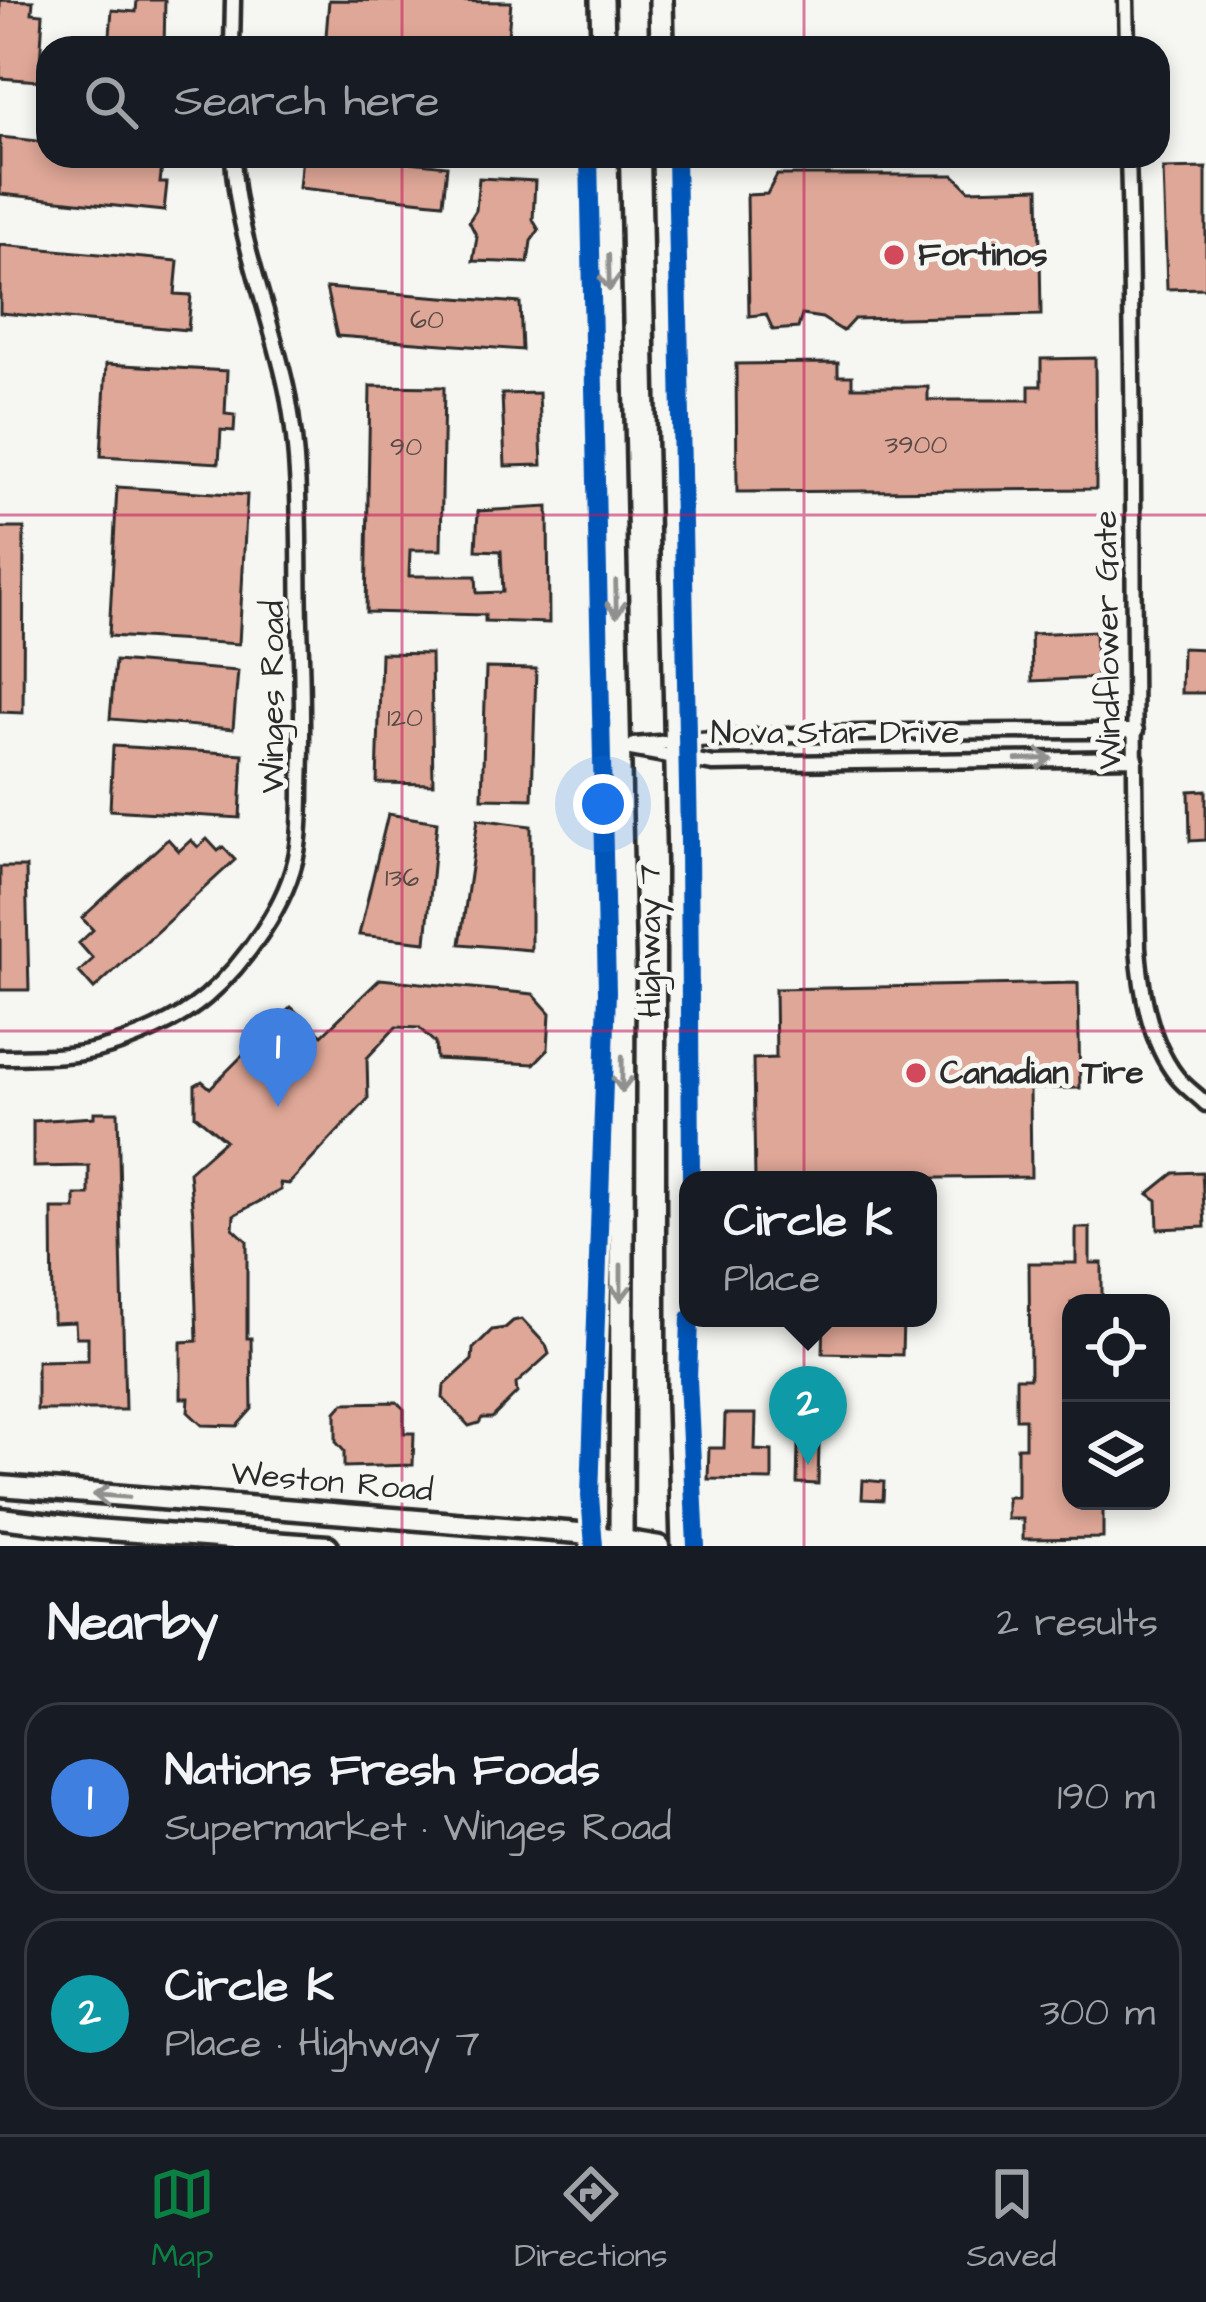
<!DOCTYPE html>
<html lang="en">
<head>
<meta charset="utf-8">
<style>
  :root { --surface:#171b24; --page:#242831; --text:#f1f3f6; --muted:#9ea1a6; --line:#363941; --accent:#0b8043 }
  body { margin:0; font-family:"Architects Daughter",sans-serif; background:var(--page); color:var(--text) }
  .controls { position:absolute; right:36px; bottom:36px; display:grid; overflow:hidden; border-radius:24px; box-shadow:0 6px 18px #0003 }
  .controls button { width:108px; height:108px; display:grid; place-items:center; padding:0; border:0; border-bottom:3px solid var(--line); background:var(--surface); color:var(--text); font:60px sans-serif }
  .you { position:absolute; left:603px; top:804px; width:42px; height:42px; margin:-30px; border:9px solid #fff; border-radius:50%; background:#1a73e8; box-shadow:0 0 0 18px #1a73e833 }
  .badge { display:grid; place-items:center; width:78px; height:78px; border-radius:50%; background:var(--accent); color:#fff; font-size:39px; font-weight:700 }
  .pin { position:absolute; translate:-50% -99px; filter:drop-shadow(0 3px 6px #0008) }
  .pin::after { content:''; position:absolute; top:63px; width:42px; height:36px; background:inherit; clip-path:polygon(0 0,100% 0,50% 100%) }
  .popup { position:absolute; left:679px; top:1171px; width:258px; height:156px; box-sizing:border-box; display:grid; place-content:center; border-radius:24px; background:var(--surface); filter:drop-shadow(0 3px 9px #0005); font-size:39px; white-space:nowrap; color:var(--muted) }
  .popup b { font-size:45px; color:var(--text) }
  .popup::after { content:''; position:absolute; left:50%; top:100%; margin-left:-24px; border:24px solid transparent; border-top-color:var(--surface) }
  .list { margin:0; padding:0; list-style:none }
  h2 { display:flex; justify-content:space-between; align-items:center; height:156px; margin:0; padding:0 48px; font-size:51px }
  h2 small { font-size:39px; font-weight:400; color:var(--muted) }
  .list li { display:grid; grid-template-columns:78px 1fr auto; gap:36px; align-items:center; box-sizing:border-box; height:192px; margin:0 24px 24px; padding:0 24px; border:3px solid var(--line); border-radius:36px }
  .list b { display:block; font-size:45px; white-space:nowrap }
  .list p { margin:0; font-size:39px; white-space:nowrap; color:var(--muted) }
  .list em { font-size:39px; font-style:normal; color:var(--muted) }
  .icon { flex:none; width:66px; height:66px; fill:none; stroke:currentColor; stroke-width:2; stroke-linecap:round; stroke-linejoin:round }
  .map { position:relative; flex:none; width:1206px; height:1546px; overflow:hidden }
  .search { position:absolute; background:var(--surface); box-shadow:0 6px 18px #0003; left:36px; right:36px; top:36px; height:132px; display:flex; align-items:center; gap:30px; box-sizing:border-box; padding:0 42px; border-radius:36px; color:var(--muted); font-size:45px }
  .sheet { height:588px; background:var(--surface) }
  nav { display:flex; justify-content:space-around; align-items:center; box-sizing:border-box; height:168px; border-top:3px solid var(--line); background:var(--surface); font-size:33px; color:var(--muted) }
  nav a { display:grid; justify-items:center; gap:6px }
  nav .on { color:var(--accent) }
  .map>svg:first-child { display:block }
</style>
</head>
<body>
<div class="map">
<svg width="1206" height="1546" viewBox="0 0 1206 1546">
  <rect width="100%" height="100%" fill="#f6f6f2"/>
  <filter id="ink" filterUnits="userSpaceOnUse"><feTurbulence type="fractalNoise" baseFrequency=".00833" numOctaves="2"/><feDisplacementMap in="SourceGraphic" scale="24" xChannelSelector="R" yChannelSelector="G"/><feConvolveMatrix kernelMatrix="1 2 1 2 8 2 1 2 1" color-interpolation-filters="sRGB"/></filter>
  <g filter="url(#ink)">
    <path fill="#dfa797" stroke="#2b2b2b" stroke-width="3" d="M 0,0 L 33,1 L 32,13 L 43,14 L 39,81 L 0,78 Z
      M 137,0 L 165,0 L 164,48 L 109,48 L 112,10 L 136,12 Z
      M 329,0 L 511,2 L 507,48 L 325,48 Z
      M 0,137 L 48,142 L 48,156 L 163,156 L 160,183 L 167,183 L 164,211 L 0,194 Z
      M 302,156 L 354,156 L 447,166 L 443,203 L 299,188 Z
      M 1206,168 L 1206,288 L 1167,289 L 1163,169 Z
      M 777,175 L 954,175 L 969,190 L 1039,188 L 1041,315 L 854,319 L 843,331 L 822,318 L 802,315 L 798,328 L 773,330 L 766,314 L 749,316 L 747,195 L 767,194 Z
      M 479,178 L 535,181 L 533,220 L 539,230 L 531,241 L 528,263 L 473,261 L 477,237 L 469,221 L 476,210 Z
      M 0,245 L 178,261 L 175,294 L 191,295 L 188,330 L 0,313 Z
      M 326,288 L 520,303 L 522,350 L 337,336 Z
      M 1095,358 L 1096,489 L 737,492 L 736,364 L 838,363 L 838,376 L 852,376 L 852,387 L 928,387 L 928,400 L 1029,400 L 1029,386 L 1041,386 L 1041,359 Z
      M 106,364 L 227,371 L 225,414 L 235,415 L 234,431 L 221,430 L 219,463 L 101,456 Z
      M 370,386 L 444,387 L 441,550 L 410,550 L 409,576 L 476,576 L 477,593 L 503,592 L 501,551 L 476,550 L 478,511 L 548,507 L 549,623 L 485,621 L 485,615 L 366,612 Z
      M 539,393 L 542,465 L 505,466 L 502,394 Z
      M 117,487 L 247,495 L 239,644 L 109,636 Z
      M 0,528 L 24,528 L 23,713 L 0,712 Z
      M 1095,631 L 1097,678 L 1032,681 L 1031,634 Z
      M 1182,648 L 1206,649 L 1206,693 L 1181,693 Z
      M 381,653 L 431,654 L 433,784 L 377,783 Z
      M 115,661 L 238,671 L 233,729 L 110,719 Z
      M 486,668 L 536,669 L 532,799 L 482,798 Z
      M 113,746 L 243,754 L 240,818 L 110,810 Z
      M 1206,790 L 1206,840 L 1190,841 L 1189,791 Z
      M 388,814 L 437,822 L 426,942 L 359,935 Z
      M 478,819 L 531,826 L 531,950 L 460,944 Z
      M 168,839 L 179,851 L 191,840 L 198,847 L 207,839 L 218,851 L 223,847 L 235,860 L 94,989 L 79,972 L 93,959 L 79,943 L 93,930 L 82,918 Z
      M 0,867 L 26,867 L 29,990 L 0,990 Z
      M 380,979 L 533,994 L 550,1013 L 548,1049 L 534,1064 L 436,1059 L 435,1043 L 419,1028 L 396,1027 L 367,1058 L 368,1099 L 289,1184 L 280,1183 L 281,1190 L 234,1215 L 233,1228 L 247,1241 L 247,1338 L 251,1338 L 252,1409 L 237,1426 L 202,1425 L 188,1412 L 189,1398 L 181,1398 L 181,1342 L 197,1341 L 193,1215 L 189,1172 L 225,1140 L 195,1115 L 195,1085 L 202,1081 L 210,1088 L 291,1007 L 322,1035 Z
      M 1078,983 L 1080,1088 L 1030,1089 L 1031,1177 L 755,1180 L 753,1059 L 776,1058 L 775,989 Z
      M 94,1112 L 118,1112 L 125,1410 L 37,1410 L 37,1361 L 88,1360 L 88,1337 L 76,1337 L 75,1322 L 53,1323 L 52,1209 L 75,1209 L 75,1195 L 89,1195 L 89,1166 L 33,1167 L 33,1121 L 94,1117 Z
      M 1202,1172 L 1205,1227 L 1158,1229 L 1157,1200 L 1148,1194 L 1174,1173 Z
      M 1076,1228 L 1090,1228 L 1090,1263 L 1102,1263 L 1102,1303 L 1071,1303 L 1071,1501 L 1103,1501 L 1103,1538 L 1023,1539 L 1023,1519 L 1007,1519 L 1007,1497 L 1017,1497 L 1017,1447 L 1025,1447 L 1025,1419 L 1016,1419 L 1016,1378 L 1030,1378 L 1029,1263 L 1076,1263 Z
      M 824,1318 L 903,1318 L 902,1355 L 823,1353 Z
      M 522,1319 L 546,1345 L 549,1354 L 516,1384 L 517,1393 L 492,1418 L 482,1418 L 479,1423 L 469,1426 L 443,1398 L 444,1386 L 472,1360 L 473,1349 L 492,1330 L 505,1328 L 513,1321 Z
      M 397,1402 L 404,1409 L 404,1433 L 414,1433 L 413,1465 L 344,1467 L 344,1451 L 336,1442 L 336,1412 L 344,1403 Z
      M 725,1414 L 756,1414 L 755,1450 L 772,1451 L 772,1480 L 708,1479 L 709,1448 L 724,1448 Z
      M 798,1446 L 819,1446 L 818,1484 L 797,1483 Z
      M 863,1480 L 884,1482 L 883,1500 L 862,1499 Z"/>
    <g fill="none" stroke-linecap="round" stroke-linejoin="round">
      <g stroke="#2b2b2b" stroke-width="21">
        <path id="minor" d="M 1126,0 L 1127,48
          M 232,48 L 233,0
          M 1128,156 C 1136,419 1131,683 1138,947 C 1141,990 1149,1042 1177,1077 C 1185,1087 1197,1095 1206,1104
          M 634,745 C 801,730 969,731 1136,731
          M 620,747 L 713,764 L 1136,758
          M 0,1057 C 33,1056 68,1058 100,1049 C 135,1040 178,1021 206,997 C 245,963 288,903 297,852 C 301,831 301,809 301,788 C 303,734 302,679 300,624 C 298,548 302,471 288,396 C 273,318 236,236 233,156"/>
      </g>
      <g stroke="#2b2b2b" stroke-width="27">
        <path id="secondary" d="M 0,1486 L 579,1533 L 659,1546
          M 0,1518 L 94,1529 L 328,1546"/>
      </g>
      <g stroke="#2b2b2b" stroke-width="30">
        <path id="primary" d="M 602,0 L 603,48
          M 661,0 L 662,48
          M 606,156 L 623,958 L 621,1546
          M 664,156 L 679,862 L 679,1401 L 683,1546"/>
      </g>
      <use href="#minor" stroke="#f6f6f2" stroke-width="12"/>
      <use href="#secondary" stroke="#f6f6f2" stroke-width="18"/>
      <use href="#primary" stroke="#f6f6f2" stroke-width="21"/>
      <g stroke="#f6f6f2" stroke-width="26">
        <path id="cycleway" d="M 589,156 L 607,992 L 590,1496 L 594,1546
          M 676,156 L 689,840 L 691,1180
          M 690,1318 L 688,1379 L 696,1546"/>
      </g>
      <use href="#cycleway" stroke="#0057b8" stroke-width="18"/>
    </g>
    <defs><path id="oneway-shaft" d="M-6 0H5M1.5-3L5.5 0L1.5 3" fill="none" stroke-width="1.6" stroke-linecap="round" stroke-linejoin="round" transform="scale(3)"/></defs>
    <g stroke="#90908e">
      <use href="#oneway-shaft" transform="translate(609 273) rotate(89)"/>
      <use href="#oneway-shaft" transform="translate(616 599) rotate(89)"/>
      <use href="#oneway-shaft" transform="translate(1034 759) rotate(-2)"/>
      <use href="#oneway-shaft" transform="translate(622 1074) rotate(91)"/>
      <use href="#oneway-shaft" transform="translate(621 1283) rotate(90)"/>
      <use href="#oneway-shaft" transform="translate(111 1496) rotate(-176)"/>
    </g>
  </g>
  <path fill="none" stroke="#c2185b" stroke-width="3" stroke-opacity="0.55" d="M 402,0 L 402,48M 804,0 L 804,48M 402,156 L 402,1546M 804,156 L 804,1546M 0,515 L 1206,515M 0,1031 L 1206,1031"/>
  <g fill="#d1495b" stroke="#f6f6f2" stroke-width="4.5">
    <circle cx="894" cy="255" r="12"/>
    <circle cx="916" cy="1073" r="12"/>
  </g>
  <g text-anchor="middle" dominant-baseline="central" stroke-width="10" stroke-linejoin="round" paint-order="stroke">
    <g font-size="27" fill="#584a46">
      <text x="427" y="320">60</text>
      <text x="916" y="445">3900</text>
      <text x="406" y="447">90</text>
      <text x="405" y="718">120</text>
      <text x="402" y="878">136</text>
    </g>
    <g font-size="33" font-weight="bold" fill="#2b2b2b" stroke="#f6f6f2" text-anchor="start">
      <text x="918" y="255">Fortinos</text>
      <text x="940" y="1073">Canadian Tire</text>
    </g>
    <g font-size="33" fill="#2b2b2b" stroke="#f6f6f2">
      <text transform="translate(1108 640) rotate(-91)">Windflower Gate</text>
      <text transform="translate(273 697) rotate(-90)">Winges Road</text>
      <text x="835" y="733">Nova Star Drive</text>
      <text transform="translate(650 941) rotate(-90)">Highway 7</text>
      <text transform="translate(332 1482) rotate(5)">Weston Road</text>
    </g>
  </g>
</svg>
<div class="controls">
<button><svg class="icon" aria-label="locate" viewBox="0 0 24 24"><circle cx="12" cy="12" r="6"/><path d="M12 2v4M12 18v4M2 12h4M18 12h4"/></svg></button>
<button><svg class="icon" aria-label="layers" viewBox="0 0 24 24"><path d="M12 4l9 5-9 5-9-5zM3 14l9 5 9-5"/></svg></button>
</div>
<div class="you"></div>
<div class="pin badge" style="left:278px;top:1107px;background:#3f7fe0">1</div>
<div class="pin badge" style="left:808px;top:1465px;background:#0f9aa8">2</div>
<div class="popup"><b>Circle K</b>Place</div>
<div class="search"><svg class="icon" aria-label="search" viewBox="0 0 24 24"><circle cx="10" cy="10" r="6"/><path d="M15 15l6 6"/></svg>Search here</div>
</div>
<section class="sheet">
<h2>Nearby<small>2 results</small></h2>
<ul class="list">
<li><span class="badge" style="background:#3f7fe0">1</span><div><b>Nations Fresh Foods</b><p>Supermarket · Winges Road</p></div><em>190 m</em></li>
<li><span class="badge" style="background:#0f9aa8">2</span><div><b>Circle K</b><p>Place · Highway 7</p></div><em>300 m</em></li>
</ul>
</section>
<nav>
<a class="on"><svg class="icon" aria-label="map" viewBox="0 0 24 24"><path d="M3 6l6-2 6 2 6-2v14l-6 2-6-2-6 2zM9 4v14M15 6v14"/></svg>Map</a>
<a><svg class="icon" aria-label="directions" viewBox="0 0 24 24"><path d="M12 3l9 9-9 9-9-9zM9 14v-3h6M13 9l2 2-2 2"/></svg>Directions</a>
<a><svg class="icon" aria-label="saved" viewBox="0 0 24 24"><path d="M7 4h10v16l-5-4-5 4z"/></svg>Saved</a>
</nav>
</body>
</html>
